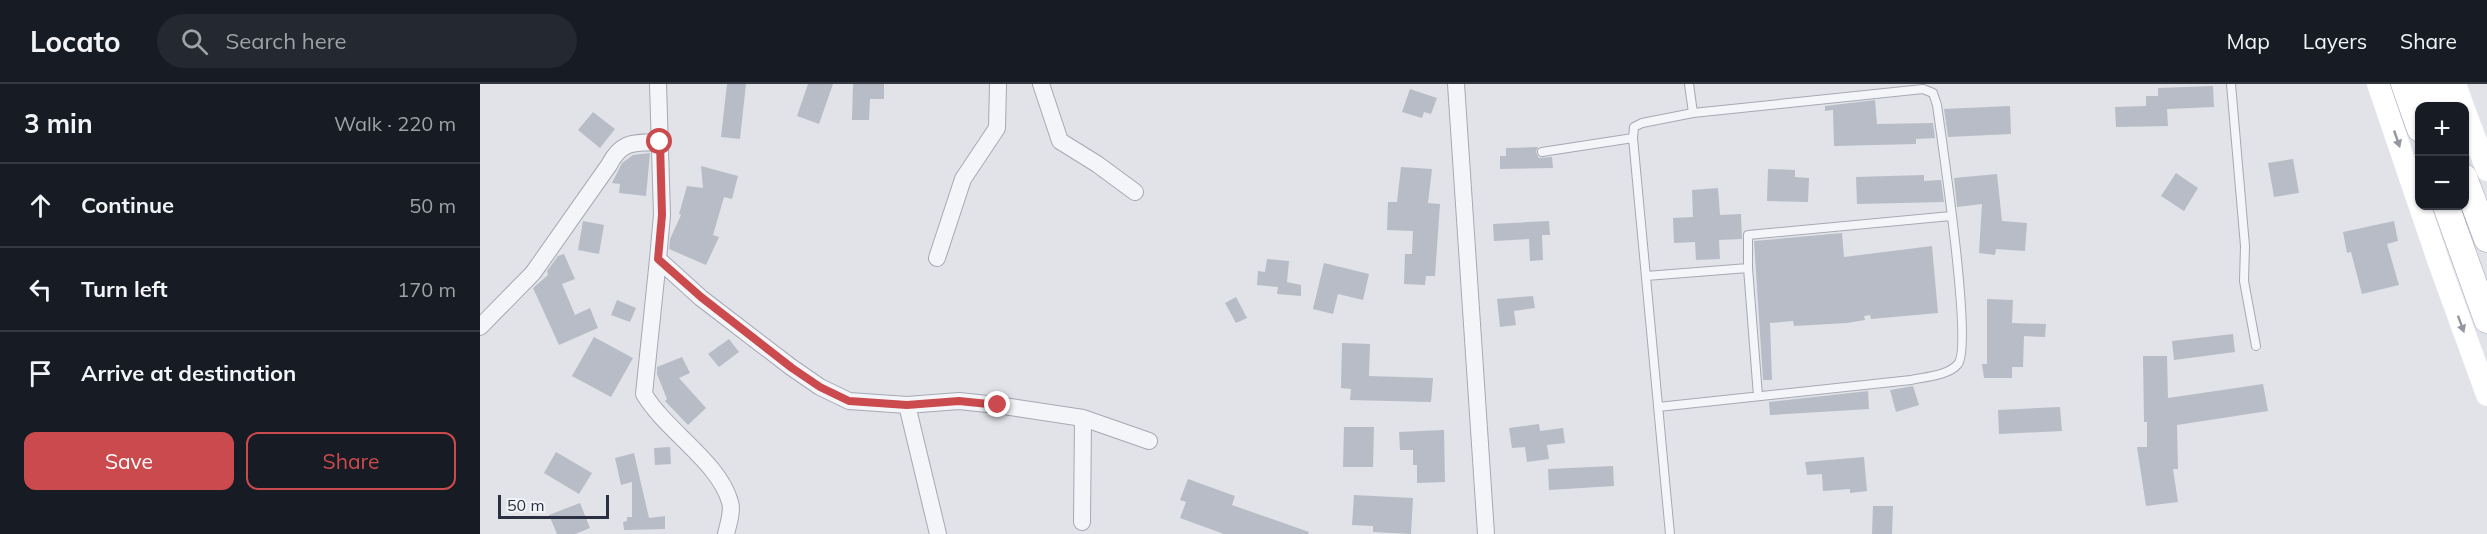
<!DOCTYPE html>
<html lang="en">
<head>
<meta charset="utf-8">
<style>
  :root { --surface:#171b24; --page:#242831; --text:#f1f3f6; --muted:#9ea1a6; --line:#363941; --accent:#cb4a4e }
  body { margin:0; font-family:Mulish,sans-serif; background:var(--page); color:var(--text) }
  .controls { position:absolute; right:18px; top:18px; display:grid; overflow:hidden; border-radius:12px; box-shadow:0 2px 4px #0004 }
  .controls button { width:54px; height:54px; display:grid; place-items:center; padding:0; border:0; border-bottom:2px solid var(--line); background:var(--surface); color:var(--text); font:30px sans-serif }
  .scale { position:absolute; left:18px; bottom:15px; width:111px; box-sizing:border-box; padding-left:6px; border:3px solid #2a2f41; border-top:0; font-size:16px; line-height:21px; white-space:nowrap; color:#2a2f41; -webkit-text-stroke:4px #f1f3f7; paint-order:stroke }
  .stop { position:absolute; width:18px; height:18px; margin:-14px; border:4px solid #cb4a4e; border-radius:50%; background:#fff }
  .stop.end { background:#cb4a4e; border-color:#fff; box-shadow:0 2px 6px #0008 }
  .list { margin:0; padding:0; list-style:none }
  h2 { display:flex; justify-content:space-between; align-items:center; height:78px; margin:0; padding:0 24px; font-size:26px }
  h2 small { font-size:20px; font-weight:400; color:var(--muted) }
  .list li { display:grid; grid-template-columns:39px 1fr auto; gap:18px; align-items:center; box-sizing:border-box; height:84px; padding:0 24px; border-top:2px solid var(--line) }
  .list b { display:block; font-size:22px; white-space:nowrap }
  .list em { font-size:20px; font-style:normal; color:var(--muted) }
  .actions { display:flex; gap:12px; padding:18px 24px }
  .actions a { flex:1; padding:14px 0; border:2px solid var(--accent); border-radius:12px; text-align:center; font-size:21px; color:var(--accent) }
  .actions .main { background:var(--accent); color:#fff }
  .icon { flex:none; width:33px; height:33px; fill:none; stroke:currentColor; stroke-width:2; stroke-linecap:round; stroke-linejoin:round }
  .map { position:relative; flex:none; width:2007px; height:450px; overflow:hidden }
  header { display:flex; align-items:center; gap:36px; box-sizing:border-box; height:84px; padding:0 30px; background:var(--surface); border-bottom:2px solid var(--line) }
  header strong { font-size:28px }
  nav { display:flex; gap:33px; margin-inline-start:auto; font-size:21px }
  .search { width:420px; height:54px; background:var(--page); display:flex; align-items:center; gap:15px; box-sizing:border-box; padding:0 21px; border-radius:33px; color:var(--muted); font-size:22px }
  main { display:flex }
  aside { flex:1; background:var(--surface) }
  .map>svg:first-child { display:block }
</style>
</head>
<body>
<header>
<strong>Locato</strong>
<div class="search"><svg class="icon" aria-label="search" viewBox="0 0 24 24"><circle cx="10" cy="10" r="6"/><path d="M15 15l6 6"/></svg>Search here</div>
<nav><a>Map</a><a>Layers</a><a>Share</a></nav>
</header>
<main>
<aside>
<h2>3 min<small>Walk · 220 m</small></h2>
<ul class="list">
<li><svg class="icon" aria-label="ahead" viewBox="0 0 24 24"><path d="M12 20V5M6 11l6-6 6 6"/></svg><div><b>Continue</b></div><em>50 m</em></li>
<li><svg class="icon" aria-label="left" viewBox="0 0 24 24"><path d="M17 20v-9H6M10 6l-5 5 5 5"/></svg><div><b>Turn left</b></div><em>170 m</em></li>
<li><svg class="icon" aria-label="arrive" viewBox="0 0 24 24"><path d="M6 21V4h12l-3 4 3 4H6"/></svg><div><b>Arrive at destination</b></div></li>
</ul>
<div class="actions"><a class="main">Save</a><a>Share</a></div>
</aside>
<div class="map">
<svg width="2007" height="450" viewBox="0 0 2007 450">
  <rect width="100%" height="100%" fill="#e1e3e9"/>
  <path fill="#b8bcc6" d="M 247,0 L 266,0 L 260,55 L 241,53 Z
    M 328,0 L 353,0 L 339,40 L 317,32 Z
    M 373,0 L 404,0 L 404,15 L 390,15 L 389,36 L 372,36 Z
    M 1733,2 L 1734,23 L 1687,25 L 1688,42 L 1636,43 L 1635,23 L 1666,22 L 1666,12 L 1678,12 L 1678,4 Z
    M 930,5 L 957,14 L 951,30 L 944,28 L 942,34 L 922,28 Z
    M 1395,16 L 1397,40 L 1453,39 L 1455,54 L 1436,55 L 1436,60 L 1354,62 L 1353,26 L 1345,27 L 1345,22 Z
    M 1530,22 L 1531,50 L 1468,53 L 1464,25 Z
    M 113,28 L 135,45 L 120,64 L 98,46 Z
    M 1058,63 L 1056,68 L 1059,74 L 1072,73 L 1073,84 L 1020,85 L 1020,72 L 1026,72 L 1026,64 Z
    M 170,69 L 166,112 L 139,109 L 140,100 L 132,99 L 142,79 L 153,71 Z
    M 1813,75 L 1819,109 L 1794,113 L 1788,79 Z
    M 221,82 L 258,92 L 252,115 L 244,113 L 233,151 L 239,153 L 226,181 L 189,165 L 190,155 L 201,131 L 199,130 L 207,102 L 223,104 Z
    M 921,83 L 952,85 L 948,119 L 960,120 L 955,192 L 946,192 L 945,201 L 924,200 L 925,170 L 932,170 L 933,147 L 907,146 L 908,118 L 917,118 Z
    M 1288,85 L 1315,86 L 1315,93 L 1329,94 L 1328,118 L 1287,117 Z
    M 1696,89 L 1718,104 L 1704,127 L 1681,112 Z
    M 1517,90 L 1522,137 L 1547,139 L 1545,167 L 1516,165 L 1515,171 L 1499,169 L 1502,120 L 1477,123 L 1474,94 Z
    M 1444,91 L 1444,97 L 1461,96 L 1464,118 L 1377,120 L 1376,93 Z
    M 1238,104 L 1240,131 L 1261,130 L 1262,155 L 1239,156 L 1240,175 L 1216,176 L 1215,158 L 1194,159 L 1193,134 L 1213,133 L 1212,106 Z
    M 103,137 L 124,141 L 119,170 L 98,166 Z
    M 1069,137 L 1070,151 L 1062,151 L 1063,176 L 1050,177 L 1049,155 L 1014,157 L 1013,140 Z
    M 1914,137 L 1918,157 L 1907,160 L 1919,201 L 1882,210 L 1871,168 L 1867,169 L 1863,148 Z
    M 1362,149 L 1364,173 L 1452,162 L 1458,229 L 1391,235 L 1390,231 L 1384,232 L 1385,236 L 1367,239 L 1314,242 L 1313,237 L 1290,239 L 1292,296 L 1283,296 L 1274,157 Z
    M 84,170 L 95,195 L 82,200 L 95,231 L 110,224 L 118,244 L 79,261 L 53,204 L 68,191 L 67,187 L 78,172 Z
    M 787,175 L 809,177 L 807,198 L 821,201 L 821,212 L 797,210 L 798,203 L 777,201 L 778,187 L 785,188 Z
    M 844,179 L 889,190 L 883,216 L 858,210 L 853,230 L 833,225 Z
    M 1053,212 L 1055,224 L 1034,227 L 1036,241 L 1020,243 L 1017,215 Z
    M 756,213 L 767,234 L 756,239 L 745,219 Z
    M 1507,215 L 1533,216 L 1532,239 L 1566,240 L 1565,253 L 1544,252 L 1543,283 L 1532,283 L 1532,294 L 1504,294 L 1502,280 L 1507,280 Z
    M 137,216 L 156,224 L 150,238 L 131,231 Z
    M 1753,250 L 1755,268 L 1694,276 L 1692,257 Z
    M 114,253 L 153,274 L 131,313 L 92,292 Z
    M 249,255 L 259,268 L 239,283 L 228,270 Z
    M 862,259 L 890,260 L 889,292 L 953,294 L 951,318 L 870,316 L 871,305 L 861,304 Z
    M 1663,272 L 1687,272 L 1688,314 L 1783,300 L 1788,327 L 1697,341 L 1698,385 L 1693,385 L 1698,418 L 1666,422 L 1657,363 L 1667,363 L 1667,338 L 1664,338 Z
    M 202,273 L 210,289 L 199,294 L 226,324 L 208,341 L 185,317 L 187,315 L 177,290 L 177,283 Z
    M 1433,302 L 1439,321 L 1416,328 L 1410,306 Z
    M 1388,307 L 1389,325 L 1290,331 L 1289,318 Z
    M 1580,323 L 1582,347 L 1519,350 L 1518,326 Z
    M 1059,340 L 1060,347 L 1083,344 L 1085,359 L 1067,361 L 1069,375 L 1047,378 L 1045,363 L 1032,364 L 1029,344 Z
    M 864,343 L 894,343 L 893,383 L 863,383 Z
    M 964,346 L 965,398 L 937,399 L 937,381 L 933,381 L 933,366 L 920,366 L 919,348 Z
    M 190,363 L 191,380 L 175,381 L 174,364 Z
    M 76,368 L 112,389 L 99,410 L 64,389 Z
    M 154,369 L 169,434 L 185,432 L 185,445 L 144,446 L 143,438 L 147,437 L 147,433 L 152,433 L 152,398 L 141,401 L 135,374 Z
    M 1384,373 L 1387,407 L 1370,409 L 1370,405 L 1343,407 L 1342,390 L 1327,391 L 1325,378 Z
    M 1133,382 L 1134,402 L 1069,406 L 1068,385 Z
    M 708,395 L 755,412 L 752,421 L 829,448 L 828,450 L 744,450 L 700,434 L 706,418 L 700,416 Z
    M 874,411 L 933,414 L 931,450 L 893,448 L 893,442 L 872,441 Z
    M 100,419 L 110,444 L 95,450 L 77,450 L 69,431 Z
    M 1393,422 L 1413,422 L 1412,450 L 1392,450 Z"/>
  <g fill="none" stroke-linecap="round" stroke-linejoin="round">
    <g stroke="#a6a9b3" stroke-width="10">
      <path id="lane" d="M 1209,0 L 1213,29
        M 1751,0 L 1765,162 L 1764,197 L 1776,262
        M 1153,54 L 1154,43 L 1162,39 L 1213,29 L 1443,5 L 1453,9 L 1457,21 C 1462,58 1493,261 1478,280 C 1468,292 1444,293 1431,296 L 1178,323
        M 1062,68 L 1153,54 L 1190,450
        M 1166,192 L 1268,184
        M 1278,312 L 1268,184 L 1268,151 L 1471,132"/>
    </g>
    <g stroke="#a6a9b3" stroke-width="18">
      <path id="street" d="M 178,0 L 182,131 L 178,175 L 221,214 L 311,283 L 340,303 L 369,317 L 427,321 L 479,317 L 517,321 L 603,334 L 669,357
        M 561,0 L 580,57 L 617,80 L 655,108
        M 976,0 L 1006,450
        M 457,174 L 483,95 L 517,44 L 518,0
        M 178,175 L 164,310 C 186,347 239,378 250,418 C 253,427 248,441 246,450
        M 0,243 L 53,189 L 129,81 C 142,56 154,59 180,58
        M 427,321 L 458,450
        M 602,438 L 603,334"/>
    </g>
    <g stroke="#a1a6b5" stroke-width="27">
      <path id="primary" d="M 1924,0 L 1940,45
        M 1951,0 L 1959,22
        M 1984,93 L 2007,155
        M 1966,122 L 2007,236"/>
    </g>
    <use href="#lane" stroke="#f4f5f8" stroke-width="8"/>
    <use href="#street" stroke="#f4f5f8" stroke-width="16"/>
    <path stroke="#fff" stroke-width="22" d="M 1898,0 L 1959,179 L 2007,311
      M 1975,0 L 1983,22
      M 1984,25 L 2007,86"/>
    <use href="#primary" stroke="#fff" stroke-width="26"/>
  </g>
  <defs><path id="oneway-solid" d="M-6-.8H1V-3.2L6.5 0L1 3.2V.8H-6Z" transform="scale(1.5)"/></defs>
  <g fill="#9497a0">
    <use href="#oneway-solid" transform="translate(1917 55) rotate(71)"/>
    <use href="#oneway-solid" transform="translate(1981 240) rotate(70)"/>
  </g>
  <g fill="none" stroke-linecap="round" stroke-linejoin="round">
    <path stroke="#cb4a4e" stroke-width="8" d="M 180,58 L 182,131 L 178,175 L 221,213 L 312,284 L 340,303 L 369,317 L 427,321 L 479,317 L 518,321"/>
  </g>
</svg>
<div class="controls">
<button>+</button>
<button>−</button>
</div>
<div class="scale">50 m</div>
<div class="stop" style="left:180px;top:58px"></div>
<div class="stop end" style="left:518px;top:321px"></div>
</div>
</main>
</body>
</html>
